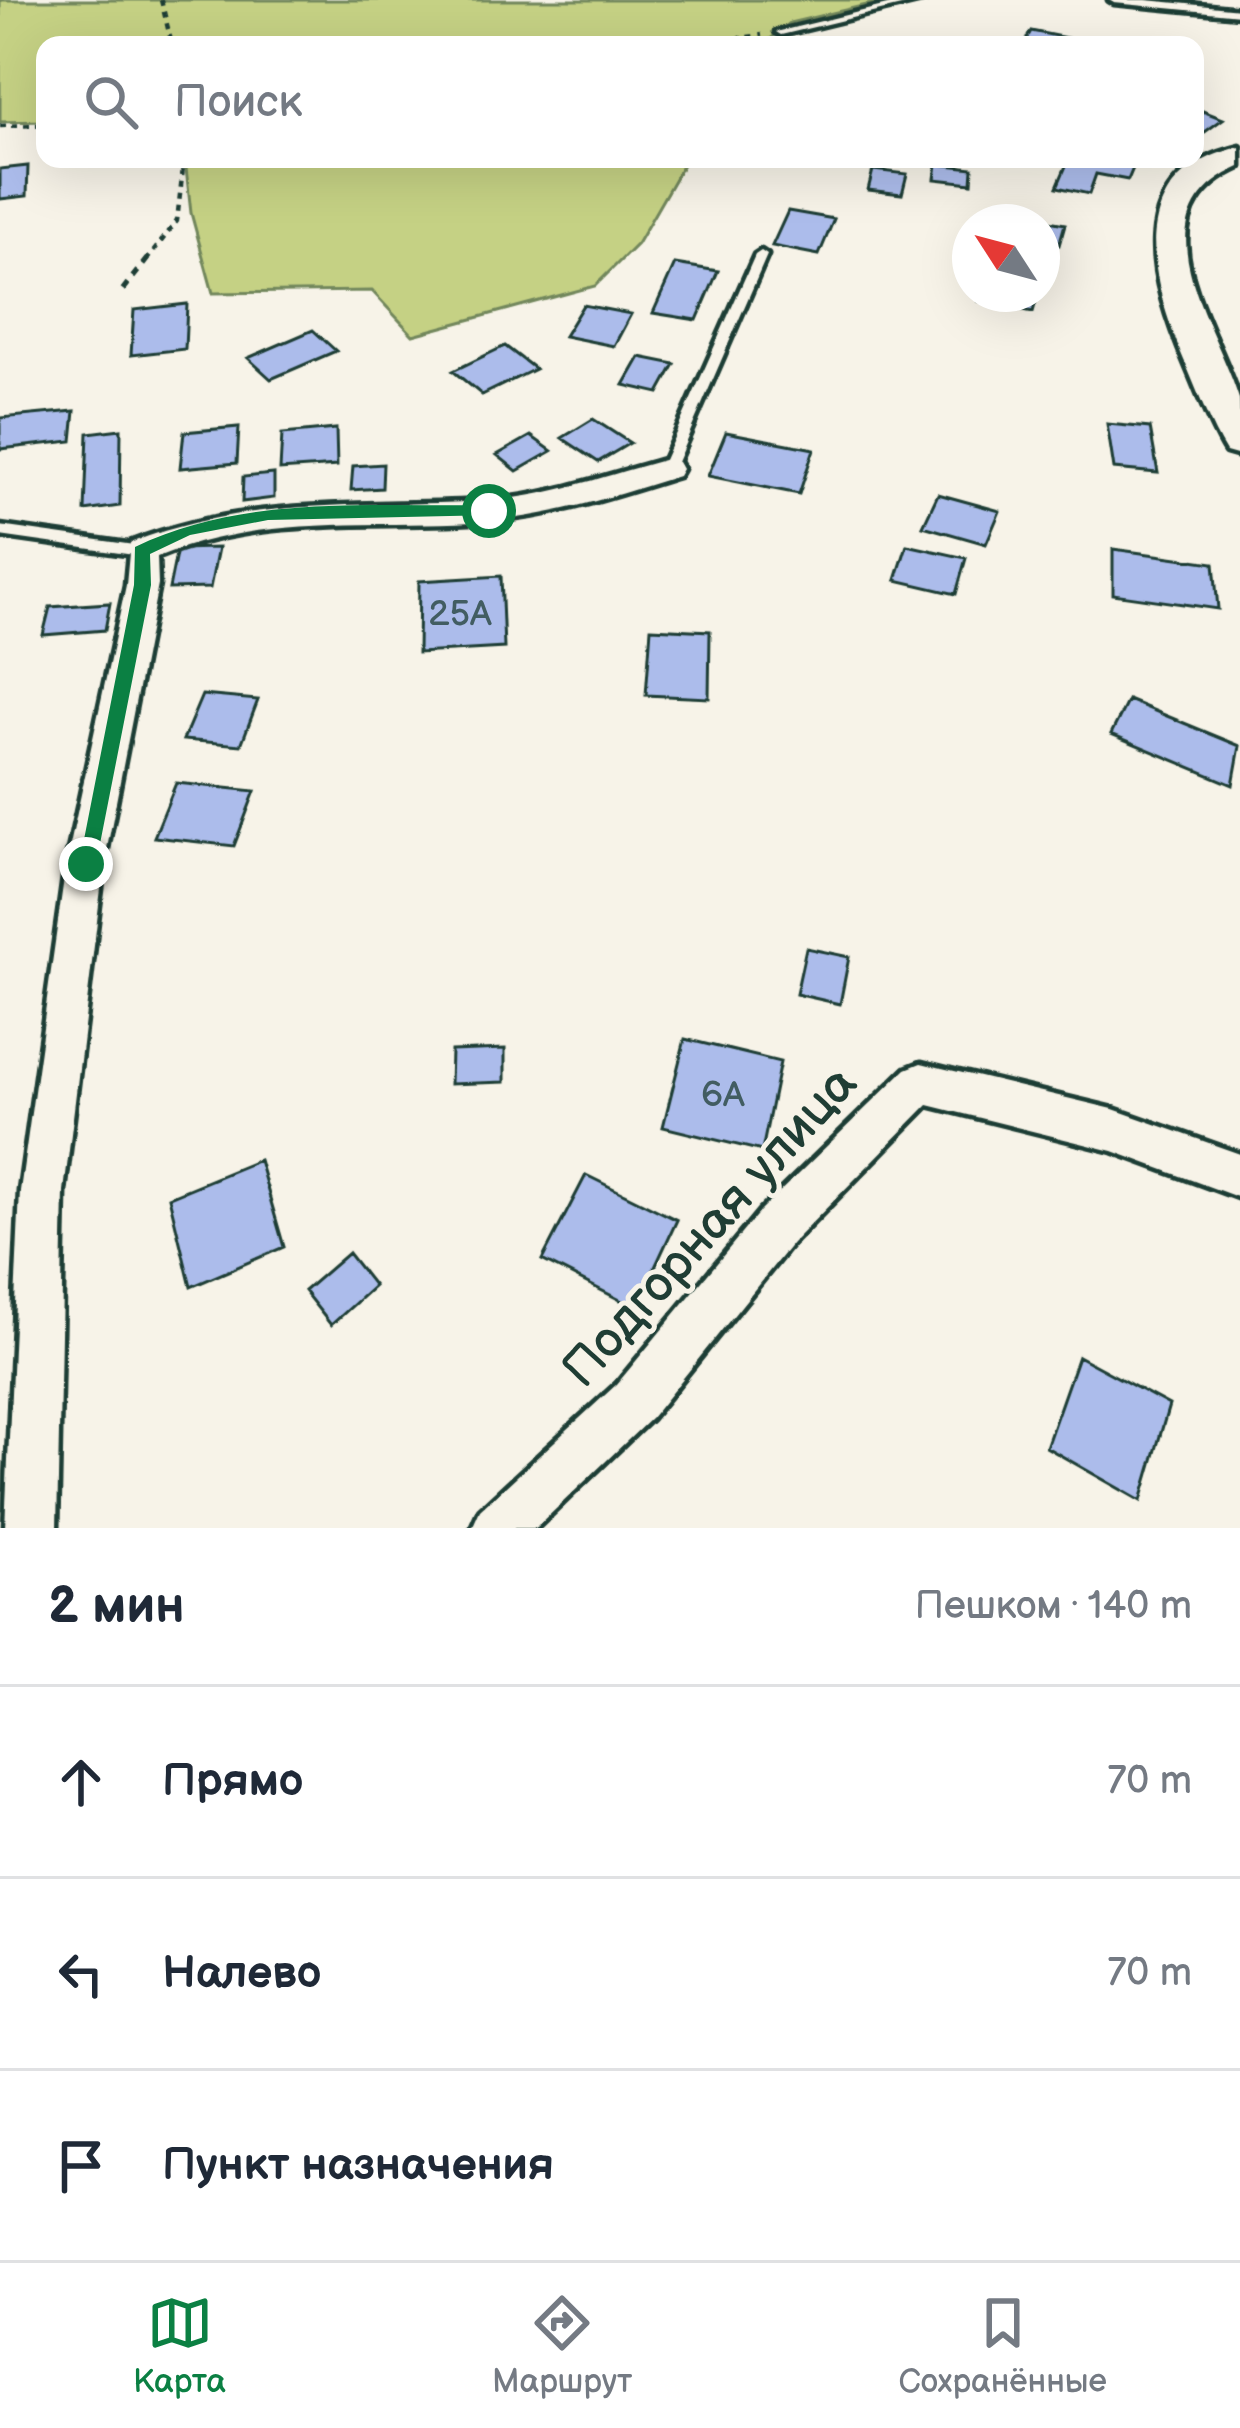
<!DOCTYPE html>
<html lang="ru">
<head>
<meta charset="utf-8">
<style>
  :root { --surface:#fff; --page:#f6f6f7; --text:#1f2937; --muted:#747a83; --line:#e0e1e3; --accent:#0b8043 }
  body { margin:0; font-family:"Balsamiq Sans",sans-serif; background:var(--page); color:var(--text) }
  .compass { position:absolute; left:952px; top:204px; width:108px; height:108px; border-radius:50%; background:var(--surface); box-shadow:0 12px 48px #0002; rotate:306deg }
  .stop { position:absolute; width:36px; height:36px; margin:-27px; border:9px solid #0b8043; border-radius:50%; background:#fff }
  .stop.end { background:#0b8043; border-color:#fff; box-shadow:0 3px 12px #0008 }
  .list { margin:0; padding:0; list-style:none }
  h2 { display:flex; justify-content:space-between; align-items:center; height:156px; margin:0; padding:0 48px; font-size:51px }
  h2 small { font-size:39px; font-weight:400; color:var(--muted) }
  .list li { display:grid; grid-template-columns:78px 1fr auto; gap:36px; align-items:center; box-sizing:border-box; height:192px; padding:0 48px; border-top:3px solid var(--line) }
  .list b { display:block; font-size:45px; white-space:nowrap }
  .list em { font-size:39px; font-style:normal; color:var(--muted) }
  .icon { flex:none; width:66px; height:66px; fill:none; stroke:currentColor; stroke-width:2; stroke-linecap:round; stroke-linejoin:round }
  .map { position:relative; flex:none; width:1240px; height:1528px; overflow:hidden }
  .search { position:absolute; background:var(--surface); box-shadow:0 12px 48px #0002; left:36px; right:36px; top:36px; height:132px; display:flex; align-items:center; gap:30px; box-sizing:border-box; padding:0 42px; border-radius:24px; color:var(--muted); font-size:45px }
  .sheet { height:732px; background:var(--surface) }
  nav { display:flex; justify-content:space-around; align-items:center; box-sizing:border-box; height:168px; border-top:3px solid var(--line); background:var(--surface); font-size:33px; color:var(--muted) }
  nav a { display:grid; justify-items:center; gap:6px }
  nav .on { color:var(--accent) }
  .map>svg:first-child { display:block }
</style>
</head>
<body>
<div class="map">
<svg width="1240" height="1528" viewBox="0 0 1240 1528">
  <rect width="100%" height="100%" fill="#f7f3e8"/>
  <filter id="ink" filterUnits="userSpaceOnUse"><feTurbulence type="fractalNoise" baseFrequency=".00833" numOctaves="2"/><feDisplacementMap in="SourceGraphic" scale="24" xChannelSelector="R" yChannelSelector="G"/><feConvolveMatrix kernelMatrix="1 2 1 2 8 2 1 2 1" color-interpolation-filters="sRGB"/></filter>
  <g filter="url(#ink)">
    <path fill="#c5d184" stroke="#72875c" stroke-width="3" d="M 0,0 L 888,0 L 790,23 L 763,45 L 45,45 L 45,121 L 0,122 Z
      M 185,159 L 686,159 L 637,244 L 595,286 L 413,335 L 372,291 L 213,293 L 191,213 Z"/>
    <path fill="#acbceb" stroke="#1f3d34" stroke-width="3" d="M 1031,31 L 1072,39 L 1069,45 L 1023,45 Z
      M 1195,108 L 1223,119 L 1198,137 Z
      M 1069,159 L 1088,159 L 1133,168 L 1128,180 L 1096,174 L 1089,194 L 1057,187 Z
      M 937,164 L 973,168 L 972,183 L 935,179 Z
      M 28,166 L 27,196 L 0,199 L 0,169 Z
      M 873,170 L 907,174 L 902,194 L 868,190 Z
      M 788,211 L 834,219 L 819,255 L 772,246 Z
      M 1032,218 L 1065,224 L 1059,245 L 1042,242 L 1042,222 L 1030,222 Z
      M 675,264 L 718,271 L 697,320 L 653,313 Z
      M 981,294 L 1038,294 L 1033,312 L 979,301 Z
      M 187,304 L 185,349 L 131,355 L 134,310 Z
      M 583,305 L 631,314 L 614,346 L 564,336 Z
      M 313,330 L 336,351 L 271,379 L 248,358 Z
      M 505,346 L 535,369 L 482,395 L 453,371 Z
      M 640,357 L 675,364 L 659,393 L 624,385 Z
      M 75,411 L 72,441 L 0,449 L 0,418 Z
      M 593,419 L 630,443 L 598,462 L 562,438 Z
      M 1107,424 L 1150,428 L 1158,473 L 1114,469 Z
      M 239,427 L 237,463 L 180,468 L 184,432 Z
      M 121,429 L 120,506 L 85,511 L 88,433 Z
      M 336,429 L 337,466 L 280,470 L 282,434 Z
      M 726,432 L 814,449 L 799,494 L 708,476 Z
      M 531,436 L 552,451 L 517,471 L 497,455 Z
      M 383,464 L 382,488 L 351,490 L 353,466 Z
      M 274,474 L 274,498 L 242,502 L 243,477 Z
      M 938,494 L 1000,511 L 986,544 L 923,526 Z
      M 907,545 L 966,558 L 956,594 L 896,580 Z
      M 218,548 L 210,588 L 169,589 L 177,549 Z
      M 1113,549 L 1214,563 L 1218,609 L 1113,594 Z
      M 501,576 L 504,648 L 418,653 L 419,581 Z
      M 110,603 L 105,630 L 43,635 L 50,607 Z
      M 651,628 L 710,631 L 709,698 L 646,695 Z
      M 202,695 L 258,700 L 241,745 L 183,740 Z
      M 1128,700 L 1240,746 L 1233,785 L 1111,734 Z
      M 176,783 L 255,791 L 234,846 L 154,837 Z
      M 806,948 L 849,957 L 840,1004 L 796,994 Z
      M 685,1039 L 780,1062 L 762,1151 L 663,1127 Z
      M 505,1049 L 505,1082 L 450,1084 L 451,1051 Z
      M 259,1160 L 284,1247 L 191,1287 L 169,1197 Z
      M 586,1175 L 677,1220 L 636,1308 L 542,1260 Z
      M 348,1253 L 374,1286 L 331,1325 L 304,1291 Z
      M 1078,1356 L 1169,1405 L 1141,1501 L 1046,1447 Z"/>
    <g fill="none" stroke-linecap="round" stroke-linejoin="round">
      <g stroke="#1f3d34" stroke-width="9">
        <path id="service" d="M 908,0 L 926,0 L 781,35 L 776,32 Z
          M 1109,0 L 1146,0 L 1240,9 L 1240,15 L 1114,3 Z
          M 761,251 L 767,255 L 674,469 L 672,472 L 662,472 L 660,469 L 755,255 Z
          M 0,526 L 141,546 L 149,551 L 141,556 L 0,536 Z"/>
      </g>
      <g stroke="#1f3d34" stroke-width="9">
        <path id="minor" d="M 667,459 L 678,462 L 682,469 L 678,476 C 616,495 553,517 488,521 C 375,529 264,513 157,557 L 158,585 L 104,864 L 64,1191 L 57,1528 L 5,1528 L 20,1191 L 66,864 L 126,585 L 130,543 C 248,496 363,508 486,501 C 549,497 607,475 667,459 Z
          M 921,1063 L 1113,1109 L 1240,1154 L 1240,1198 L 1113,1151 L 928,1105 L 792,1243 L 651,1418 L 536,1528 L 472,1528 L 480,1510 L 617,1384 L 760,1211 L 906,1069 Z"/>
      </g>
      <g stroke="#1f3d34" stroke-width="9">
        <path id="tertiary" d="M 1240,147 L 1240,167 C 1132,215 1216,323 1239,399 C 1240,415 1240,438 1240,456 L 1226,452 C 1210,426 1199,395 1187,367 C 1150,281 1120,176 1240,147 Z"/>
      </g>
      <path stroke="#1f3d34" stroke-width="4.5" stroke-dasharray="6 6" stroke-linecap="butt" d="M 161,0 L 172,45
        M 688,45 L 762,35
        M 0,126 L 45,125
        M 146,261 L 177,221 L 184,159"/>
      <path stroke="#1f3d34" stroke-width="6" stroke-dasharray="8 8" stroke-linecap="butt" d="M 123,290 L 148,258"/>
      <use href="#service" fill="#f7f3e8" fill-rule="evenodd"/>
      <use href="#minor" fill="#f7f3e8" fill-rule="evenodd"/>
      <use href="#tertiary" fill="#f7f3e8" fill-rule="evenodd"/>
    </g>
  </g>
  <path fill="#0b8043" d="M 489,505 L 495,515 L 268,520 L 190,535 L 150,554 L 151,585 L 96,864 L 93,870 L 78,870 L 134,585 L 135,547 C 245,494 370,507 489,505 Z"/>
  <g text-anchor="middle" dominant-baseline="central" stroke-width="10" stroke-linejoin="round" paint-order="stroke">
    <g font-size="36" fill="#425d62">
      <text x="460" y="614">25А</text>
      <text x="723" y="1095">6А</text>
    </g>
    <g font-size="51" fill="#1f3d34" stroke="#f7f3e8">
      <text transform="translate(710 1227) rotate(-48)">Подгорная улица</text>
    </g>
  </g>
</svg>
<svg class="compass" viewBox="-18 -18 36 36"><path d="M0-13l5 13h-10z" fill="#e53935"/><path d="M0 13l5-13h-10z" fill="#747a83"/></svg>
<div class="stop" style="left:489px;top:511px"></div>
<div class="stop end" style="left:86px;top:864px"></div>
<div class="search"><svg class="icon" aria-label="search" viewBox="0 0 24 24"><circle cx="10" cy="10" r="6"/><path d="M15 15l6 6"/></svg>Поиск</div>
</div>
<section class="sheet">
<h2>2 мин<small>Пешком · 140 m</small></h2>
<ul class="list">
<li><svg class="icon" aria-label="ahead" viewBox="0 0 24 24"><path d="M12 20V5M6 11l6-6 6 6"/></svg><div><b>Прямо</b></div><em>70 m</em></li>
<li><svg class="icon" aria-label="left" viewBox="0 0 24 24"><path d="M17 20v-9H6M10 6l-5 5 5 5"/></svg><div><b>Налево</b></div><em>70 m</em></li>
<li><svg class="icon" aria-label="arrive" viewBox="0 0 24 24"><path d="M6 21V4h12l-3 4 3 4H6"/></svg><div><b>Пункт назначения</b></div></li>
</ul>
</section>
<nav>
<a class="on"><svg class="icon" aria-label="map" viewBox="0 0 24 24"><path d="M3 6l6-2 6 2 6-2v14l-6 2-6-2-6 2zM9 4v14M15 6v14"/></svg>Карта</a>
<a><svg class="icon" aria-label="directions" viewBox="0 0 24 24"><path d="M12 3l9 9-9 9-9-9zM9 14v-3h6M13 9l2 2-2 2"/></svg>Маршрут</a>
<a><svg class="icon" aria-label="saved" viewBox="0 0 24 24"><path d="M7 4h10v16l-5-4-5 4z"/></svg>Сохранённые</a>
</nav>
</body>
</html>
